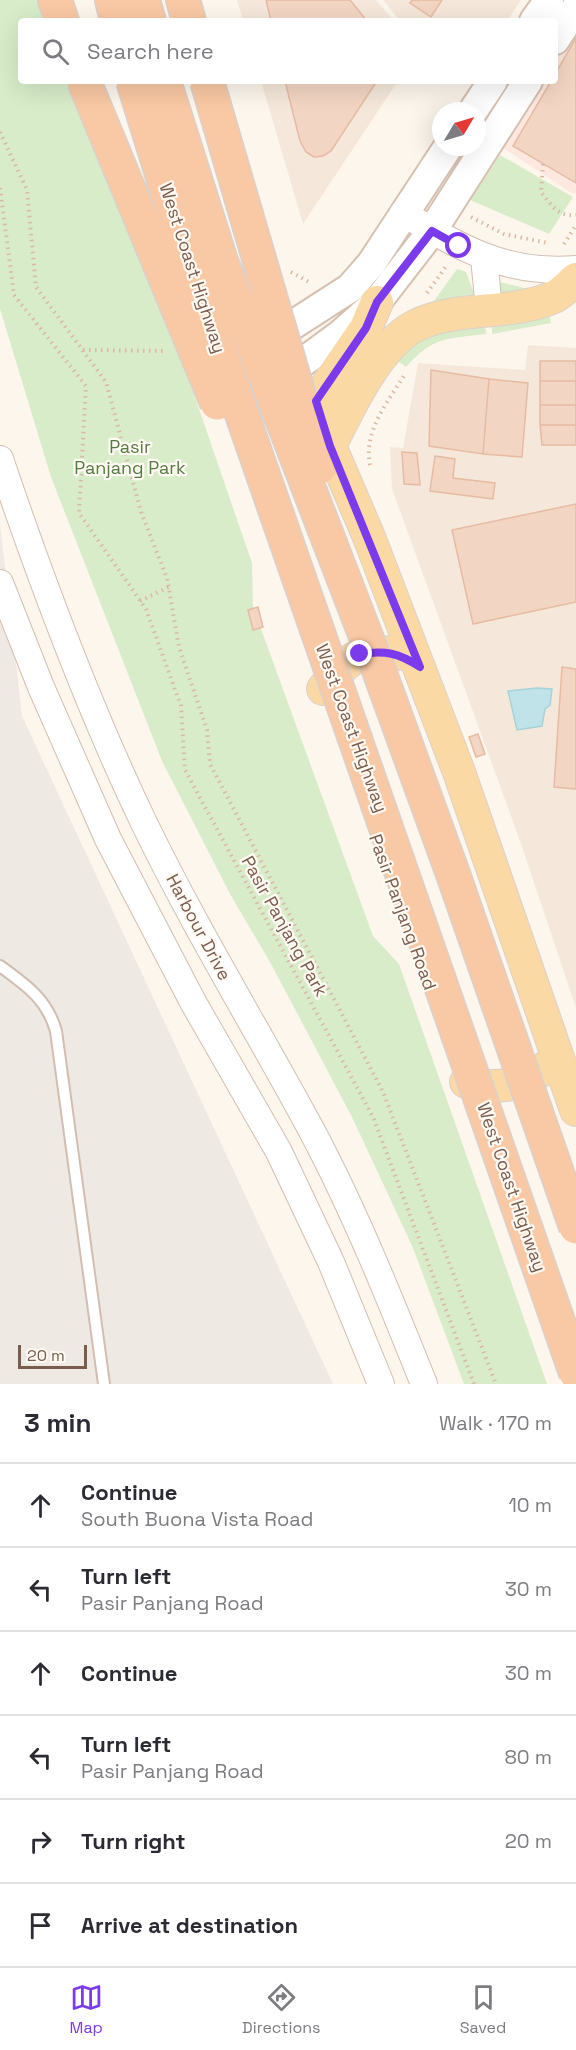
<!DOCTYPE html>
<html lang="en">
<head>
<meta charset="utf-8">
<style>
  :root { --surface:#fff; --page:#f7f7f7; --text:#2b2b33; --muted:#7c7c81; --line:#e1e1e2; --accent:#7c3aed }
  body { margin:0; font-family:"Space Grotesk",sans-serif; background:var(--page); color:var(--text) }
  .compass { position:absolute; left:432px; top:102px; width:54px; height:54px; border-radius:50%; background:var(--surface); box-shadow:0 6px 24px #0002; rotate:52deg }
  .scale { position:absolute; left:18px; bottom:15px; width:69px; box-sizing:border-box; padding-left:6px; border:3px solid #7a5c4d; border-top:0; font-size:16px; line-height:21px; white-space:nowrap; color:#7a5c4d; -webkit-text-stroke:4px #fffaf3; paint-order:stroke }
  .stop { position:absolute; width:18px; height:18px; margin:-14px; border:4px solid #7c3aed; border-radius:50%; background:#fff }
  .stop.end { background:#7c3aed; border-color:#fff; box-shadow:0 2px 6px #0008 }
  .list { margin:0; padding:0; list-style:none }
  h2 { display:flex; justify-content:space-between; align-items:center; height:78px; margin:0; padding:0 24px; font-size:26px }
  h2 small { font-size:20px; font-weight:400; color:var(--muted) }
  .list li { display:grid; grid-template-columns:39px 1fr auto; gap:18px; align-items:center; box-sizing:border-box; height:84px; padding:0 24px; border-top:2px solid var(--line) }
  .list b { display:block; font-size:22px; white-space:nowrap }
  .list p { margin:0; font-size:20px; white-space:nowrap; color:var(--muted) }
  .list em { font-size:20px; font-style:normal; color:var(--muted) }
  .icon { flex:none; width:33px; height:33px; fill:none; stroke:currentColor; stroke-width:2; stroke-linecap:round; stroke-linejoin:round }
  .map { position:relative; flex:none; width:576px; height:1384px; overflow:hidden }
  .search { position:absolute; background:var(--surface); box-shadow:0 6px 24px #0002; left:18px; right:18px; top:18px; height:66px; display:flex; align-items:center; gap:15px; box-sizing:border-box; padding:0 21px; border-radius:6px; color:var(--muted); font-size:22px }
  .sheet { height:582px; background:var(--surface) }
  nav { display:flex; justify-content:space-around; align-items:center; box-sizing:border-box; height:84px; border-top:2px solid var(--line); background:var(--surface); font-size:16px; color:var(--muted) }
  nav a { display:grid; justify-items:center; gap:3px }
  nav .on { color:var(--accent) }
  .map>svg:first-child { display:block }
</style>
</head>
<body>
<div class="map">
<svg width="576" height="1384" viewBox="0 0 576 1384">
  <rect width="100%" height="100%" fill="#fdf6ec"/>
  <path fill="#f5e8da" d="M 237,0 L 376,0 L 394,21 L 243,21 Z
    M 383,0 L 521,0 L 507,21 L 400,21 Z
    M 261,81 L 398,81 L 303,224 Z
    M 528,345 L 576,348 L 576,1008 L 519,838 L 392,489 L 390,447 L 403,448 L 418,363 L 525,370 Z"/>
  <path fill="#fde8e0" d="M 576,22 L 576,193 L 573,194 L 500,146 L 540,81 L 555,81 L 555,56 Z"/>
  <path fill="#efe9e4" d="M 0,524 L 22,716 L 333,1384 L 0,1384 Z"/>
  <path fill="#d8ecc9" d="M 0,0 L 49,0 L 57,21 L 21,21 L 21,81 L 79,81 L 176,342 L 252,563 L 253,607 L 373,936 L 399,964 L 547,1384 L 464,1384 L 413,1248 L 352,1117 L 270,962 L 230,894 L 162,761 L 51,477 L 0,309 Z
    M 500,155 L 573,197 L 549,234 L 470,200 Z
    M 457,269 L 466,272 L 477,301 L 426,312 Z
    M 492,280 L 540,292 L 497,299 Z
    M 548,305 L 551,323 L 492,334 L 492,315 Z
    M 485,317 L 486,334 C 446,339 434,336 406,367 L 389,355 L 410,337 Z"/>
  <path fill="#bfe3e8" stroke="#a5d3da" stroke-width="1.5" d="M 537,688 L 552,689 L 550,705 L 545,709 L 542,726 L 517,730 L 508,691 Z"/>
  <path fill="#f3d5c3" stroke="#e6bba3" stroke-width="1.5" d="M 266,0 L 350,0 L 367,21 L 271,21 Z
    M 412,0 L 442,0 L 431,17 L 410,3 Z
    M 576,38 L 576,183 L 513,146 L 551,81 L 555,81 L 555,74 Z
    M 285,81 L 377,81 L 331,151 L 323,156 L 314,157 L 306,152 L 300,141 Z
    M 540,361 L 576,361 L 576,381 L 540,381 Z
    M 431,370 L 489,379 L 483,454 L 429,446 Z
    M 489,379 L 528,383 L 522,457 L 483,454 Z
    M 540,381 L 576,381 L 576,405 L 540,405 Z
    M 540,405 L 576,405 L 576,425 L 540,425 Z
    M 540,425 L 576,425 L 576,445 L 542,445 Z
    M 402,452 L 417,453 L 420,485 L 404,484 Z
    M 435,456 L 455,459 L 453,478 L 495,483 L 493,499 L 430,491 Z
    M 576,504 L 576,602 L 473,624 L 452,530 Z
    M 258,607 L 263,627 L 253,630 L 248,610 Z
    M 562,667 L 576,669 L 576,789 L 554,787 Z
    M 478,734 L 485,754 L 476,757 L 469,737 Z"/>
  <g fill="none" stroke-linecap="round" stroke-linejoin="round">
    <g stroke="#d1beb0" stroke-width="14">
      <path id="service" d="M 0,966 C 26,985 47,999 56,1031 L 104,1384"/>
    </g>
    <g stroke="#d1beb0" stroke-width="28">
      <path id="tertiary" d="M 403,213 C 460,248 507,275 576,269
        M 484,257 L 489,310
        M 0,459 C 42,583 88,707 145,825 C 196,930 257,1029 312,1131 C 355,1212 390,1299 424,1384
        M 0,583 L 41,687 L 108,839 L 193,1002 L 279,1152 L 331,1262 L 381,1384"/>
    </g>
    <g stroke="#d6c0b0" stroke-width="32">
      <path id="secondary" d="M 534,21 L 549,0
        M 555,40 L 576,8
        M 473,111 L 493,81
        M 265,347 L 291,326 L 350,288 L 371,264 L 448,147
        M 267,363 L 303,362 L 341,334 L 377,302 L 432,231 L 528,81"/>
    </g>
    <g stroke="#dad1cd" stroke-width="34">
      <path id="primary" d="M 316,401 L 366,328 L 377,302
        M 319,409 L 330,446 L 369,537 L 459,772 L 576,1110
        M 330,446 C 348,410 378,345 415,326 C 457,305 511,316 554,297 C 562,293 569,285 576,279
        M 323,689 C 345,662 359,646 397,654
        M 466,1082 C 498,1091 521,1085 548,1066"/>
    </g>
    <g stroke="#dad1cd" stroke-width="36">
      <path id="trunk" d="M 55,0 L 62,21
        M 112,0 L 117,21
        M 143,0 L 149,21
        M 183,0 L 189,21"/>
    </g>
    <path stroke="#d9b8a5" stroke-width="4" stroke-dasharray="1.5 4.5" stroke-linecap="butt" d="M 0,132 L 27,190 L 36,287 L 106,382 L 141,512 L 167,578 L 179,647 L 207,730 L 210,764 L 383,1092 L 496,1384
      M 543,164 L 541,192 C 551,205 558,217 576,215
      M 0,188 L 14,295 L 86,386 L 79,513 L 146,609 L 181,706 L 185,770 L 373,1117 L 474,1384
      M 471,217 L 504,234 L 548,243
      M 564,244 L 576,225
      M 291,272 L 311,283
      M 427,293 L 447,265
      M 83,350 L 166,351
      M 370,465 C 363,431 388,402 405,374
      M 140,601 L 169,587"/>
    <use href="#service" stroke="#fff" stroke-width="10"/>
    <use href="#tertiary" stroke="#fff" stroke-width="26"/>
    <use href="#secondary" stroke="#fff" stroke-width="28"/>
    <use href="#primary" stroke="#fbd9a5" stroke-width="32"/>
    <use href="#trunk" stroke="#f9c8a4" stroke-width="33"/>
    <g stroke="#dad1cd" stroke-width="36" stroke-linecap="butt">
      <path id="trunk-bridge" d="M 84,81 L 217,403
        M 133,81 L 192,271 L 576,1373
        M 164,81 L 221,261 L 377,665 L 453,874 L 576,1227
        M 207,81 L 320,467"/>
    </g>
    <use href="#trunk-bridge" stroke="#f9c8a4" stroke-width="33"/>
  </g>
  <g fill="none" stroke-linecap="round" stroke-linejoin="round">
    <path stroke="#7c3aed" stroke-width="8" d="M 360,654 C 385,650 399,653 420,667 L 330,446 L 316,401 L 366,328 L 377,302 L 432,231 L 459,246"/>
  </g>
  <g text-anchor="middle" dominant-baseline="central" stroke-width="4.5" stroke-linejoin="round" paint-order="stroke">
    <g font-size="18" fill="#7a5c4d" stroke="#fffaf3">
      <text transform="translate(193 268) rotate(72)">West Coast Highway</text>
      <text transform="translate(352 728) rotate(70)">West Coast Highway</text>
      <text transform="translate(403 912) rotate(70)">Pasir Panjang Road</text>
      <text transform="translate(285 926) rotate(61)">Pasir Panjang Park</text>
      <text transform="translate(199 927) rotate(62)">Harbour Drive</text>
      <text transform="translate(512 1187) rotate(71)">West Coast Highway</text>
    </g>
    <g font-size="18" fill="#537a41" stroke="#fffaf3">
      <text x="130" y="446">Pasir<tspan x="130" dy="21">Panjang Park</tspan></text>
    </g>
  </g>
</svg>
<svg class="compass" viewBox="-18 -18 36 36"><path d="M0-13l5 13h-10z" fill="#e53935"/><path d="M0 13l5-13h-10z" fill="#7c7c81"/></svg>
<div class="scale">20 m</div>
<div class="stop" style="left:459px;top:246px"></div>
<div class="stop end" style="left:360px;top:654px"></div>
<div class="search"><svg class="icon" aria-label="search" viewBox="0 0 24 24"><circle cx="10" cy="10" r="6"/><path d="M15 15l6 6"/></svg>Search here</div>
</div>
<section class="sheet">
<h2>3 min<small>Walk · 170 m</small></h2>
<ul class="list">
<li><svg class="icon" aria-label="ahead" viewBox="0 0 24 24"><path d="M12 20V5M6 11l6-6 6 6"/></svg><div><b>Continue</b><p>South Buona Vista Road</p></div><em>10 m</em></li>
<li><svg class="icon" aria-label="left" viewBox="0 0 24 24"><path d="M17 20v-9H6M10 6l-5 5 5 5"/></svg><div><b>Turn left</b><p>Pasir Panjang Road</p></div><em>30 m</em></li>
<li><svg class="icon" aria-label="ahead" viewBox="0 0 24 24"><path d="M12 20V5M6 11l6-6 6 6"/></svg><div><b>Continue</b></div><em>30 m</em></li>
<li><svg class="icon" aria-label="left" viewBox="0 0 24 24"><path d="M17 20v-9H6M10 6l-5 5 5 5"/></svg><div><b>Turn left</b><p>Pasir Panjang Road</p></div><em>80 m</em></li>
<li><svg class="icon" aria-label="right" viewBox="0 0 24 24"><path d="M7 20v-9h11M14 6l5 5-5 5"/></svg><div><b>Turn right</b></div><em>20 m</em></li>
<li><svg class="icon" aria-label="arrive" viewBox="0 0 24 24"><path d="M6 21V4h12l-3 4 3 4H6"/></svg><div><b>Arrive at destination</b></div></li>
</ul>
</section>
<nav>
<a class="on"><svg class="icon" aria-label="map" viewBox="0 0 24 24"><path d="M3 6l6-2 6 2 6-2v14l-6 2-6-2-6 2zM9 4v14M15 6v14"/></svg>Map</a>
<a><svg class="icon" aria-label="directions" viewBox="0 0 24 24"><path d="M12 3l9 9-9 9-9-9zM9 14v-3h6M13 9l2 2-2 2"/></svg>Directions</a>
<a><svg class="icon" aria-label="saved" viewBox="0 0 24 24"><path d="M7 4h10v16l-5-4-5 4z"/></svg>Saved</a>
</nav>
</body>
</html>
